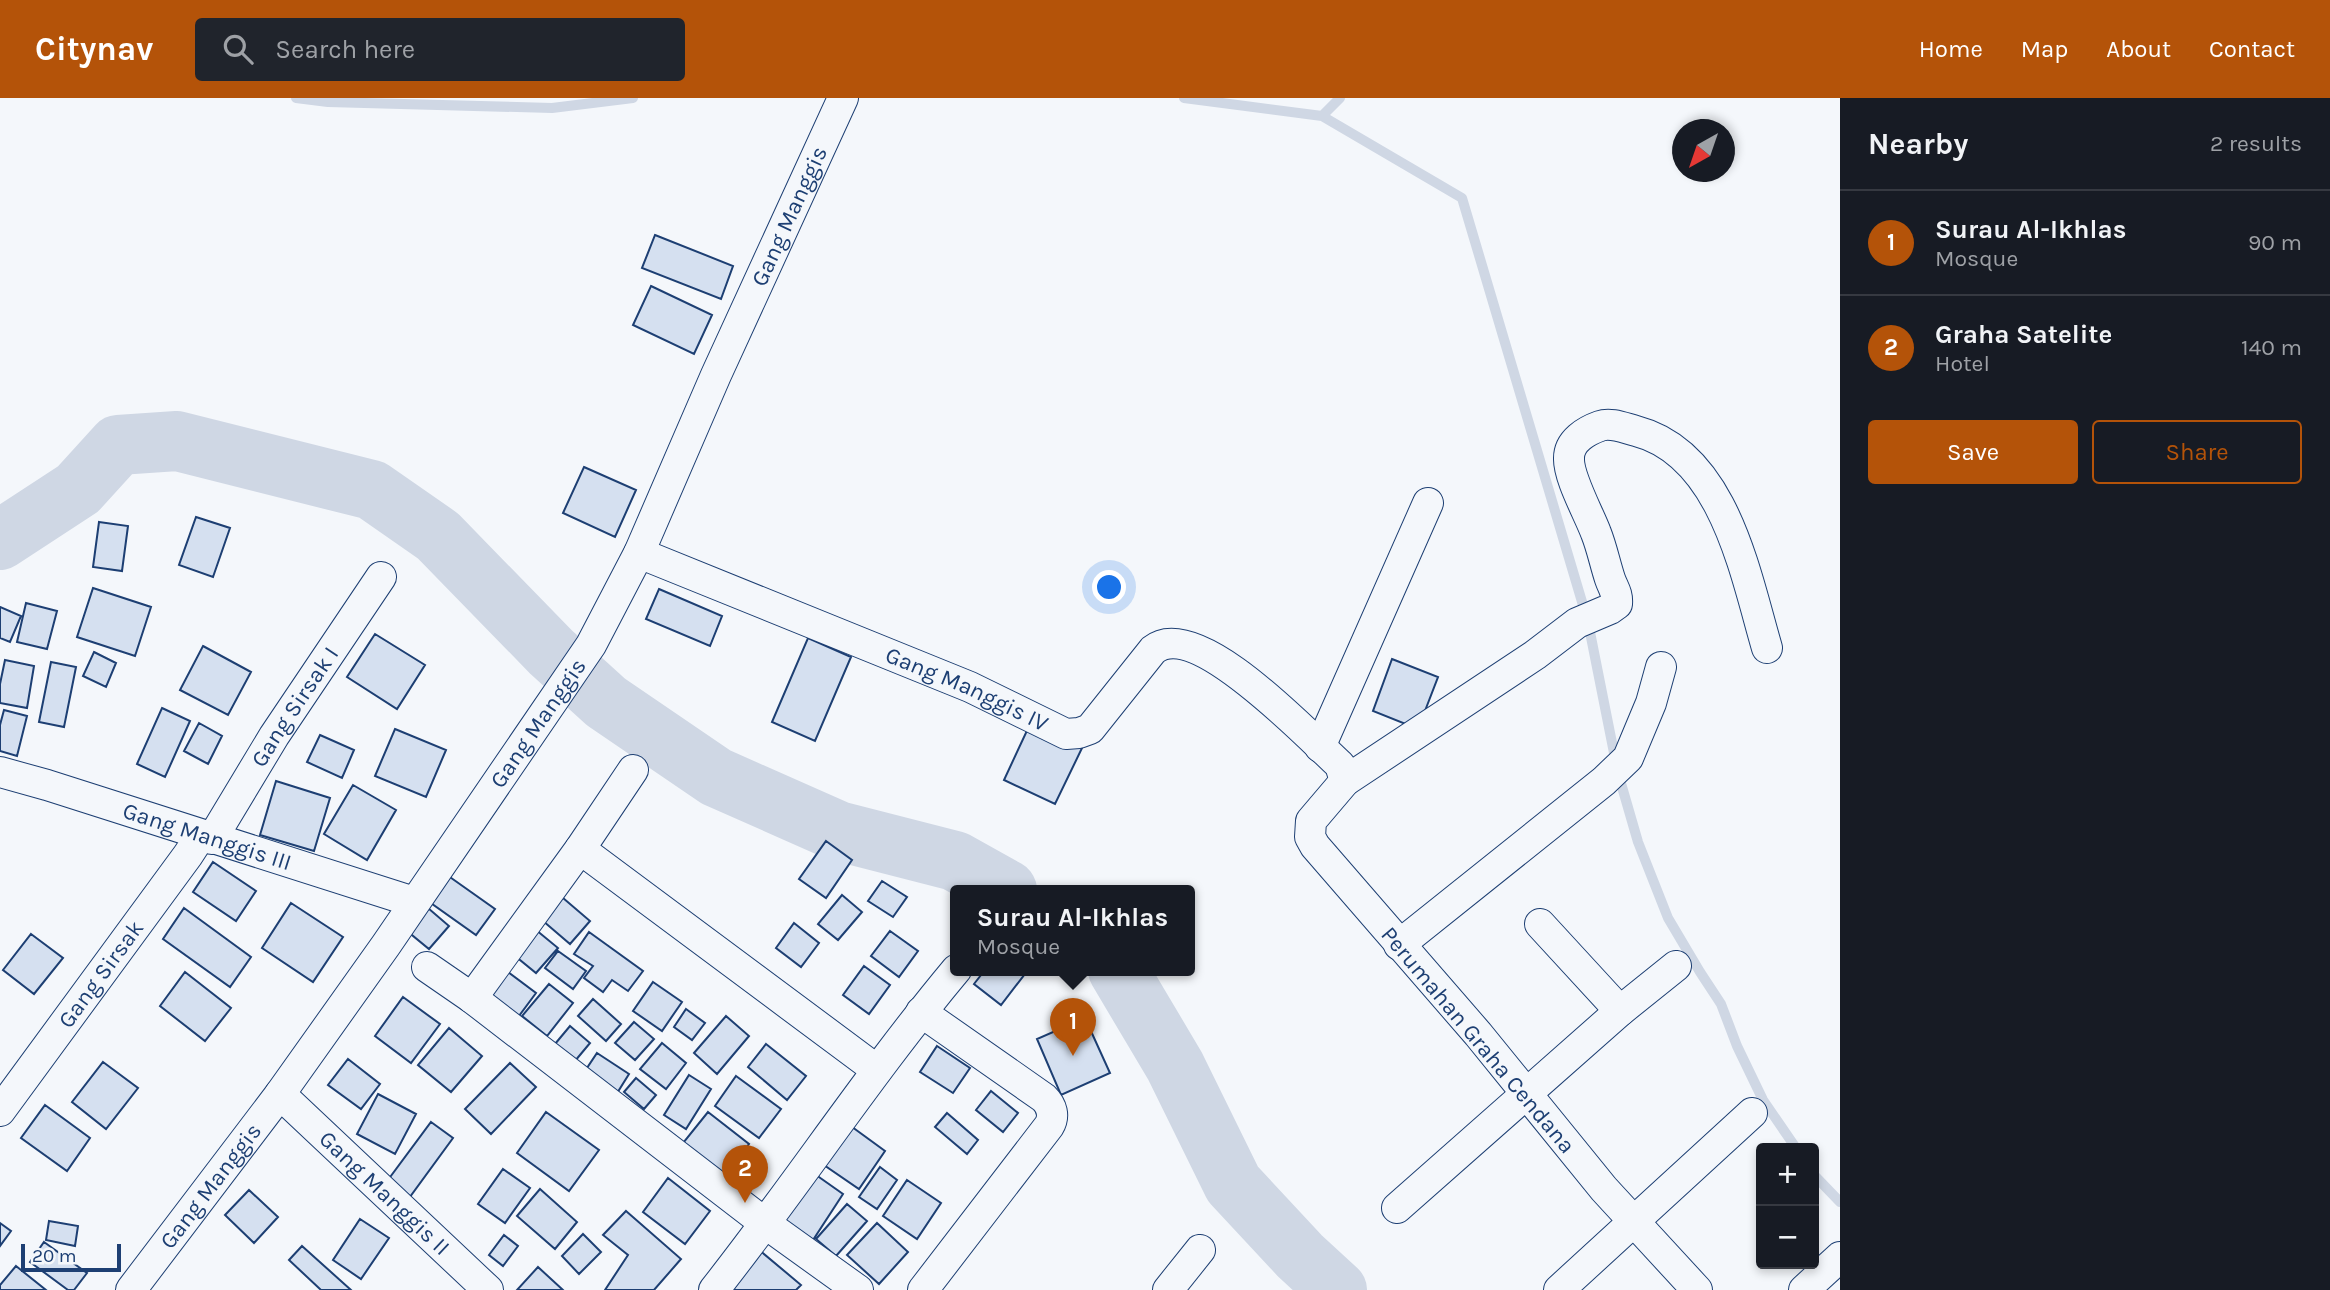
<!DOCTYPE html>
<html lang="en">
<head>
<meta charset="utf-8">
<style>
  :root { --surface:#171b24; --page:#20242c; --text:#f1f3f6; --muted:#9ea1a6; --line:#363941; --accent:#b45309 }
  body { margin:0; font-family:Karla,sans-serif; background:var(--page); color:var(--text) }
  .controls { position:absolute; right:21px; bottom:21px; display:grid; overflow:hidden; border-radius:7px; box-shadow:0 4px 10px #0003 }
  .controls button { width:63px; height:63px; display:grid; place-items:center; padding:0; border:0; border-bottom:2px solid var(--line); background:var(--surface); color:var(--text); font:35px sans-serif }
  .compass { position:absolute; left:1672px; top:21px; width:63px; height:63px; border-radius:50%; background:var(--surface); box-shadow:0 4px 10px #0003; rotate:220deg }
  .scale { position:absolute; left:21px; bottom:18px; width:100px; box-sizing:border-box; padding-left:7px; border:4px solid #1d3f73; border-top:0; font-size:19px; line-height:24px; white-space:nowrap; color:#1d3f73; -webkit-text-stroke:5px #f4f7fb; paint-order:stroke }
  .you { position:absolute; left:1110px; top:490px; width:24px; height:24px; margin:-18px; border:5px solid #fff; border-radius:50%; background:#1a73e8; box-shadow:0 0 0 10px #1a73e833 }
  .badge { display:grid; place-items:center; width:46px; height:46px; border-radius:50%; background:var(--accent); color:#fff; font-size:23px; font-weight:700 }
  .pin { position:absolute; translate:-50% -58px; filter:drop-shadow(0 2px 4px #0008) }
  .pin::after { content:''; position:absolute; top:37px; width:24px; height:21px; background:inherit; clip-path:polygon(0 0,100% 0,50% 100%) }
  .popup { position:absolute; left:950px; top:787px; width:245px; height:91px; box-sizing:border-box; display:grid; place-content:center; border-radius:7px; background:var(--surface); filter:drop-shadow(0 2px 5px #0005); font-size:23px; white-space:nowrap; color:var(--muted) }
  .popup b { font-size:26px; color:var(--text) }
  .popup::after { content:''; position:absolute; left:50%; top:100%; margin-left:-14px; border:14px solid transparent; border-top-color:var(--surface) }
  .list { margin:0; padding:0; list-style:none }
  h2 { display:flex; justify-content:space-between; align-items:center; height:91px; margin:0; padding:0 28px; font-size:30px }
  h2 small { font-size:23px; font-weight:400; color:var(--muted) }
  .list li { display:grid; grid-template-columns:46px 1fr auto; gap:21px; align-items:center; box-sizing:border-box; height:105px; padding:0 28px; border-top:2px solid var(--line) }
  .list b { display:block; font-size:26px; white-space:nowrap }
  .list p { margin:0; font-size:23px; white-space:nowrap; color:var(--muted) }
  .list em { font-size:23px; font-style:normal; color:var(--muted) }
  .actions { display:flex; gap:14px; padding:21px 28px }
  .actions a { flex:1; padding:16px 0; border:2px solid var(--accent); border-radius:7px; text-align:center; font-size:24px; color:var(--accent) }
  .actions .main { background:var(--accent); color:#fff }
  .icon { flex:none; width:38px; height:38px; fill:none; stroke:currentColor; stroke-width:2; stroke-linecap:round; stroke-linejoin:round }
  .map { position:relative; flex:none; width:1840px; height:1192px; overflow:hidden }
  header { display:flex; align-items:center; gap:42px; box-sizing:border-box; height:98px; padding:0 35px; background:var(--accent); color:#fff }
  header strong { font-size:33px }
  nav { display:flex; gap:38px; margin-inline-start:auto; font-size:24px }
  .search { width:490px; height:63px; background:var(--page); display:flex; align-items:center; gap:18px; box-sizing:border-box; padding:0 24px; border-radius:7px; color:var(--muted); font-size:26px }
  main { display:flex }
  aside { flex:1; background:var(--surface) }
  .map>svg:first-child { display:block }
</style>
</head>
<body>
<header>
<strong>Citynav</strong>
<div class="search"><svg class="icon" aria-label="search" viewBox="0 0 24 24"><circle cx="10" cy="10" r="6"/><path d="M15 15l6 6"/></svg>Search here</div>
<nav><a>Home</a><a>Map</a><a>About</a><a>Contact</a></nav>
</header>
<main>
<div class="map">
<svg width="1840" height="1192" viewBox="0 0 1840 1192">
  <rect width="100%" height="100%" fill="#f4f7fb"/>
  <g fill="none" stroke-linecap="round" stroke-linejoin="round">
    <path stroke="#cfd7e4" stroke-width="10" d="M 296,0 L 328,4 L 552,10 L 633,0
      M 1184,0 L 1322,18 L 1340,0
      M 1322,18 L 1462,100 L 1588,524 L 1618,675 L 1638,744 L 1668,820 L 1700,874 L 1721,906 L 1737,948 L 1763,1002 L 1796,1050
      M 1814,1077 L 1840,1104"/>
    <path stroke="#cfd7e4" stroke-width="60" d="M 0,442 L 78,391 L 118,347 L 177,343 L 372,392 L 438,438 L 551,554 L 606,604 L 716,679 L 838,733 L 955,763 L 1007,792
      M 1118,872 L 1175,968 L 1233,1086 L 1300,1158 L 1337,1192"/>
  </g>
  <path fill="#d5e0f0" stroke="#1d3f73" stroke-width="2" d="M 655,137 L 733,168 L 721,201 L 642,170 Z
    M 651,188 L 712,217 L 694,256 L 633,227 Z
    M 584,369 L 636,392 L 615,439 L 563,415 Z
    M 196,419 L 230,430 L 213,479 L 179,467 Z
    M 99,424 L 128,428 L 122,473 L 93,469 Z
    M 93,490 L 151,509 L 135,558 L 77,539 Z
    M 659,491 L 722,518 L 710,548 L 646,521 Z
    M 26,505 L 57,513 L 47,551 L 17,544 Z
    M 0,509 L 21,518 L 10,544 L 0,540 Z
    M 375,536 L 425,567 L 397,611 L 347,579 Z
    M 808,540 L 851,559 L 815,643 L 772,624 Z
    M 203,548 L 251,574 L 228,617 L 180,592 Z
    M 94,554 L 116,565 L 106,589 L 83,578 Z
    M 1392,561 L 1438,579 L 1418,631 L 1373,613 Z
    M 5,562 L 34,568 L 27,610 L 0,605 L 0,586 Z
    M 51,564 L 76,569 L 64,629 L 39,624 Z
    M 162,610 L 190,623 L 165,679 L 137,666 Z
    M 4,612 L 27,618 L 17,658 L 0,653 L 0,627 Z
    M 1031,624 L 1083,648 L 1055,706 L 1004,682 Z
    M 199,625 L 222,638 L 208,666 L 184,653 Z
    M 395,631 L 446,652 L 426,699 L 375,678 Z
    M 320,637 L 354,652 L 342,680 L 307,664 Z
    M 276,683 L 330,700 L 314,753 L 260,737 Z
    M 353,687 L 396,712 L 367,762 L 324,736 Z
    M 826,743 L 852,762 L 826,800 L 799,781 Z
    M 213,764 L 256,793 L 236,823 L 193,794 Z
    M 447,777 L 495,811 L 476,837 L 428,803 Z
    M 882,783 L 907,799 L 893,819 L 868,803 Z
    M 556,794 L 590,823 L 570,846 L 536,817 Z
    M 842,797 L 862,814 L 838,842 L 818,826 Z
    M 421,804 L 449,828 L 429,851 L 401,828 Z
    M 291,805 L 343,839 L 313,884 L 262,850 Z
    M 184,810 L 251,859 L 230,889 L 163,841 Z
    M 794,825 L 819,845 L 801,869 L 776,850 Z
    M 530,827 L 558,850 L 536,875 L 509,853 Z
    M 890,833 L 918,853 L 899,879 L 871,858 Z
    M 589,834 L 643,873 L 628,893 L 612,882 L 603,894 L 584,880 L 593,868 L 574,856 Z
    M 31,836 L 63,860 L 34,896 L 3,872 Z
    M 558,853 L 586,873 L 573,891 L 545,870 Z
    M 500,868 L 536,895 L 516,922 L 480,893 Z
    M 864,868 L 890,887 L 869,916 L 843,897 Z
    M 985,872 L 1028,872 L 1001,907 L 974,886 Z
    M 185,874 L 231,910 L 205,943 L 160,908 Z
    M 653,884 L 682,904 L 662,933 L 633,913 Z
    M 549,886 L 573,905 L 547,938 L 522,918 Z
    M 403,899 L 440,926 L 411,965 L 375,938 Z
    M 593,901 L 621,926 L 606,943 L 578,918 Z
    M 686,911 L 705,925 L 692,942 L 674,929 Z
    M 726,918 L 749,938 L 717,976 L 694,955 Z
    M 1085,920 L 1110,975 L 1061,997 L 1037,941 Z
    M 634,924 L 654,941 L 635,962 L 615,945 Z
    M 570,928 L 590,945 L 575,963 L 555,946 Z
    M 449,930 L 482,958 L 451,994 L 418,967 Z
    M 662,945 L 686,965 L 666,991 L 640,971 Z
    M 766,946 L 806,978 L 787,1002 L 748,969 Z
    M 937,948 L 970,970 L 953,995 L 920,974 Z
    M 597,955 L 629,976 L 614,1000 L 581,979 Z
    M 348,961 L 380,986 L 361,1011 L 328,987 Z
    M 103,964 L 138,990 L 106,1031 L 72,1004 Z
    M 510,965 L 536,989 L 491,1036 L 465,1011 Z
    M 689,977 L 711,991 L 686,1031 L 664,1017 Z
    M 736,978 L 781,1011 L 759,1040 L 715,1008 Z
    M 636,980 L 656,997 L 644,1011 L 624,994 Z
    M 991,993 L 1018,1015 L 1003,1034 L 976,1012 Z
    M 378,996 L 416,1016 L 395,1056 L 357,1036 Z
    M 45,1007 L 90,1040 L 67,1073 L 21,1040 Z
    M 546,1014 L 599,1052 L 569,1093 L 517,1055 Z
    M 708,1014 L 749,1046 L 724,1078 L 683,1045 Z
    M 947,1015 L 978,1042 L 967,1056 L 935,1029 Z
    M 431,1024 L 453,1040 L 404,1107 L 382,1090 Z
    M 848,1026 L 885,1053 L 859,1091 L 821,1065 Z
    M 880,1069 L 897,1082 L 877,1111 L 859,1099 Z
    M 503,1071 L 530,1090 L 505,1125 L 478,1106 Z
    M 809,1072 L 843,1096 L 813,1142 L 778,1118 Z
    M 668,1080 L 710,1113 L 685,1146 L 643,1114 Z
    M 907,1082 L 941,1105 L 917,1141 L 883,1118 Z
    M 540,1091 L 577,1124 L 555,1151 L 517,1118 Z
    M 249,1092 L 278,1119 L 254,1145 L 225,1117 Z
    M 847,1106 L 867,1123 L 836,1158 L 816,1141 Z
    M 626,1113 L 681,1161 L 654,1192 L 605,1192 L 628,1157 L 603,1137 Z
    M 360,1121 L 389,1140 L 361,1181 L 333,1162 Z
    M 49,1123 L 78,1128 L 75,1148 L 46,1142 Z
    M 0,1125 L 11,1133 L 0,1148 Z
    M 877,1125 L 908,1154 L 879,1186 L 847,1157 Z
    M 583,1136 L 601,1154 L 579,1176 L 562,1158 Z
    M 504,1137 L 518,1148 L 503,1168 L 489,1157 Z
    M 44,1144 L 87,1175 L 74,1192 L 68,1192 L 30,1164 Z
    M 302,1148 L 351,1192 L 321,1192 L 289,1162 Z
    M 758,1151 L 801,1187 L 796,1192 L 733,1192 Z
    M 16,1168 L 46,1192 L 0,1192 L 0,1187 Z
    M 538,1169 L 563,1192 L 517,1192 Z"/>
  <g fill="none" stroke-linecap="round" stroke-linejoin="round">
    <g stroke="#1d3f73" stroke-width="32">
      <g id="minor">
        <path id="s1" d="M 639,455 L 970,589 L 1066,636 L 1079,635 L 1090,631 L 1153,552 C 1196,517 1308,638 1340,667 L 1345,683"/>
        <path d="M 1320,649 L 1428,405"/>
        <path id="s2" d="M 0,674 L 47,687 L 414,804"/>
        <path id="s3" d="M 212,741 L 274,638 L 381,479"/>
        <path d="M 580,751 L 877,972"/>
        <path d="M 1540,826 L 1620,913"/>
        <path d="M 1399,847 L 1604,683 L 1628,660 L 1651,605 L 1661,569"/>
        <path d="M 427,869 L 472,900 L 766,1126 L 858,1192"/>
        <path d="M 472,900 L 580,751 L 633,672"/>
        <path d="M 921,914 L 1044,1000 C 1052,1008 1055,1018 1049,1028 L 923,1192"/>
        <path id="s4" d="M 280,996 L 488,1192"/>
        <path id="s5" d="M 0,1013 L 188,757 L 201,737"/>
        <path d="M 1397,1110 L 1620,913 L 1676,868"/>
        <path id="s6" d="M 131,1192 L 280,996 L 386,847 L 591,547 L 639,455 L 716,277 L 843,0"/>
        <path d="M 714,1192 C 797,1087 870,975 956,872"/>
        <path d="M 1168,1192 L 1200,1152"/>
        <path d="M 1559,1192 L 1752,1015"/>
        <path d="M 1697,1192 L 1604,1091 L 1478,936 L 1315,748 L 1310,739 L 1311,723 L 1345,683 L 1535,557 L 1577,525 L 1610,511 L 1617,506 C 1618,495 1613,490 1610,481 C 1605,466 1602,450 1596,435 C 1589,416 1568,379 1569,360 C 1569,343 1586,333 1600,328 C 1611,324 1624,330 1636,333 C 1724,356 1745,475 1767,550"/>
        <path d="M 1804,1192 L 1840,1159"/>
      </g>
    </g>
    <use href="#minor" stroke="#f4f7fb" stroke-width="30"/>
  </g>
  <g text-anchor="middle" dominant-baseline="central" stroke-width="5" stroke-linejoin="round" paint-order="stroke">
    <g font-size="23" fill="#1d3f73" stroke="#f4f7fb">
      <text stroke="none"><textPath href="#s6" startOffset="1265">Gang Manggis</textPath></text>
      <text stroke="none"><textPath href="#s1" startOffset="355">Gang Manggis IV</textPath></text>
      <text stroke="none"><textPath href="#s3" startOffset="156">Gang Sirsak I</textPath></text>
      <text stroke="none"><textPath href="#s6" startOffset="698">Gang Manggis</textPath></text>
      <text stroke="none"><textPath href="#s2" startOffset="217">Gang Manggis III</textPath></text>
      <text stroke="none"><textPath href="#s5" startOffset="170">Gang Sirsak</textPath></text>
      <text transform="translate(1478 942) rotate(50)">Perumahan Graha Cendana</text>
      <text stroke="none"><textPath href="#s6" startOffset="131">Gang Manggis</textPath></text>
      <text stroke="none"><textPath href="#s4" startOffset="144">Gang Manggis II</textPath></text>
    </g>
  </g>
</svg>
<div class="controls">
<button>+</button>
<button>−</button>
</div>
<svg class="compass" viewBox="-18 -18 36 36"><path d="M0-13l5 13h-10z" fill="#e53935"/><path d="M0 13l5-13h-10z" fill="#9ea1a6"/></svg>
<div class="scale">20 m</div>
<div class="you"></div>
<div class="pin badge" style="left:1073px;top:958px">1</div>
<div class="popup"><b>Surau Al-Ikhlas</b>Mosque</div>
<div class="pin badge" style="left:745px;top:1105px">2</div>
</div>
<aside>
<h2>Nearby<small>2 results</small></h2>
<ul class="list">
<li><span class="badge">1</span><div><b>Surau Al-Ikhlas</b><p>Mosque</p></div><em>90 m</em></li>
<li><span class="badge">2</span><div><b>Graha Satelite</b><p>Hotel</p></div><em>140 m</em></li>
</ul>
<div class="actions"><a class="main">Save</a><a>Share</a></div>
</aside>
</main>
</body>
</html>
